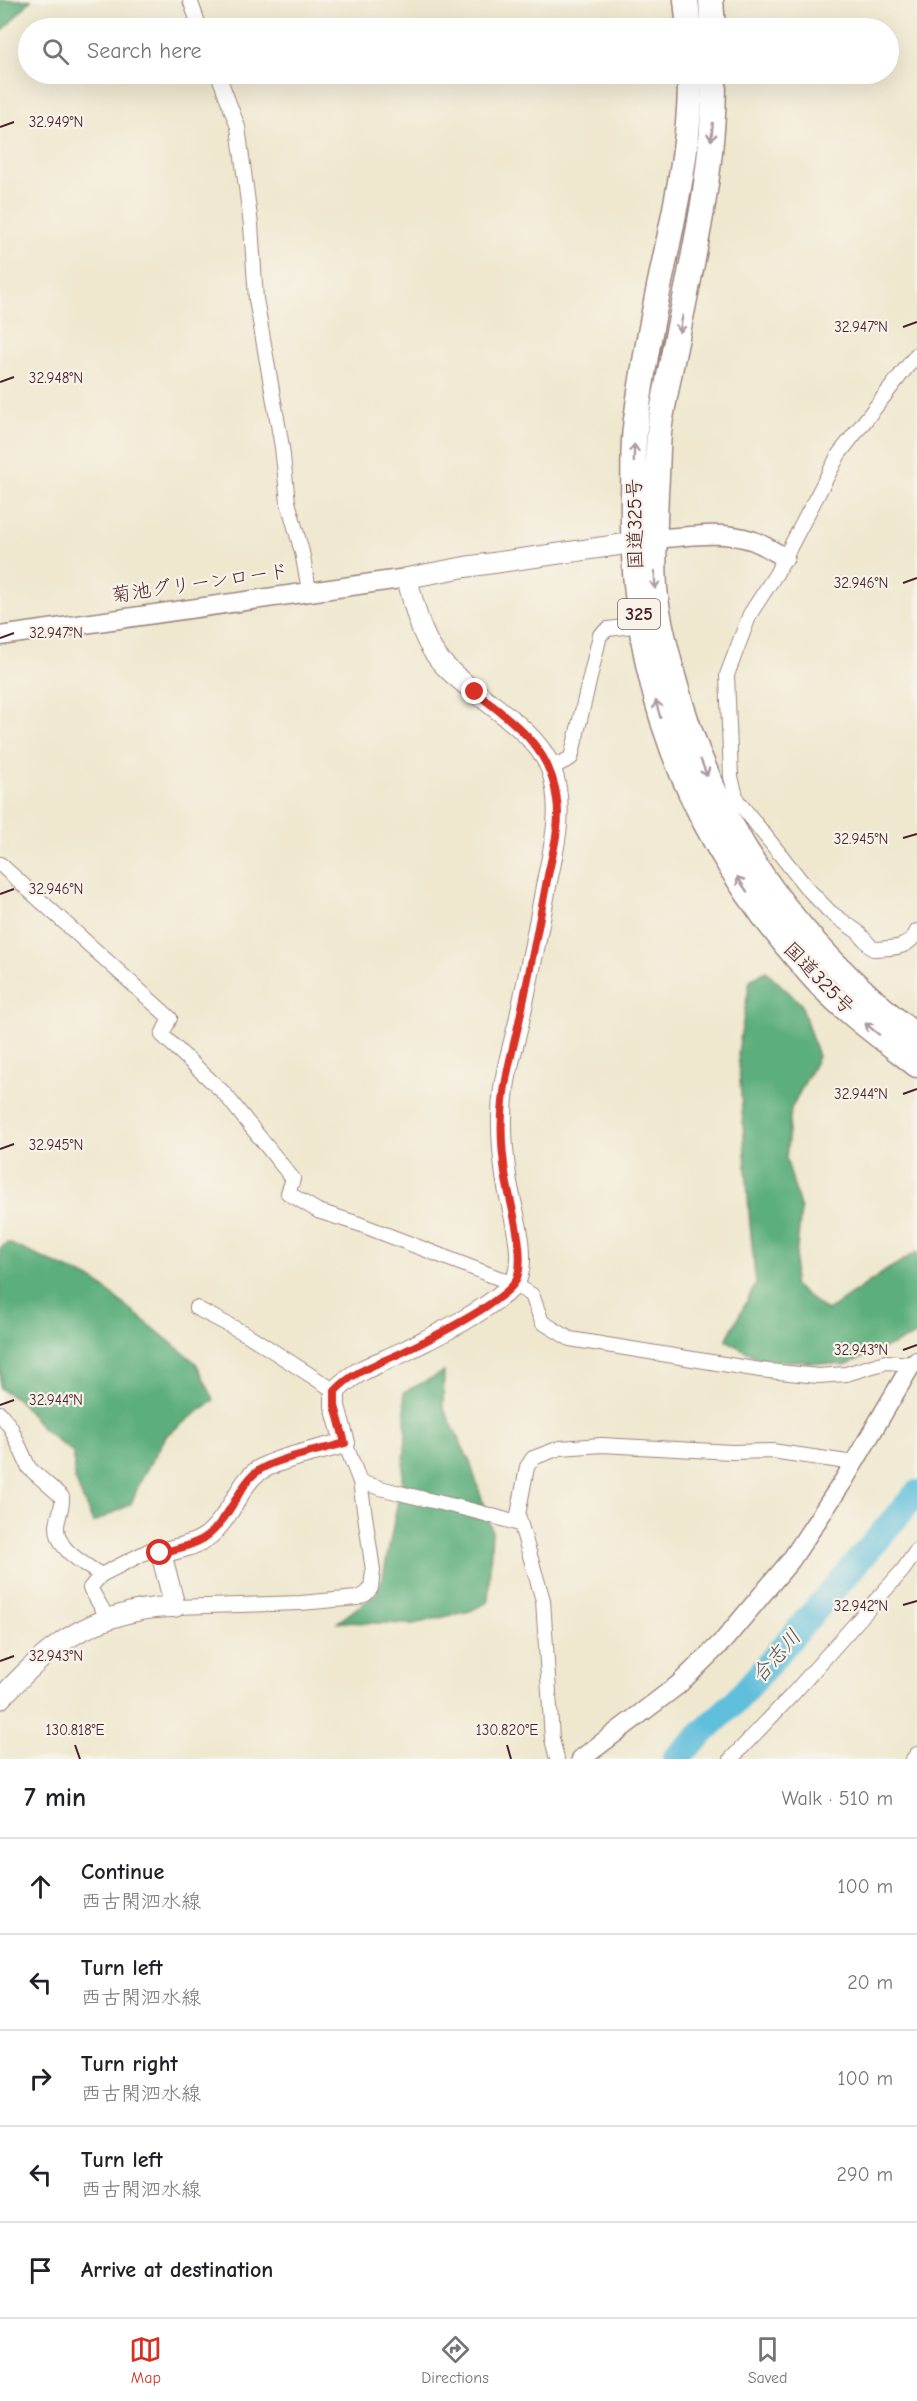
<!DOCTYPE html>
<html lang="en">
<head>
<meta charset="utf-8">
<style>
  :root { --surface:#fff; --page:#f6f6f6; --text:#202124; --muted:#757577; --line:#e0e0e0; --accent:#d93025 }
  body { margin:0; font-family:"Comic Neue","Klee One",sans-serif; background:var(--page); color:var(--text) }
  .stop { position:absolute; width:18px; height:18px; margin:-14px; border:4px solid #d93025; border-radius:50%; background:#fff }
  .stop.end { background:#d93025; border-color:#fff; box-shadow:0 2px 6px #0008 }
  .list { margin:0; padding:0; list-style:none }
  h2 { display:flex; justify-content:space-between; align-items:center; height:78px; margin:0; padding:0 24px; font-size:26px }
  h2 small { font-size:20px; font-weight:400; color:var(--muted) }
  .list li { display:grid; grid-template-columns:39px 1fr auto; gap:18px; align-items:center; box-sizing:border-box; height:96px; padding:0 24px; border-top:2px solid var(--line) }
  .list b { display:block; font-size:22px; white-space:nowrap }
  .list p { margin:0; font-size:20px; white-space:nowrap; color:var(--muted) }
  .list em { font-size:20px; font-style:normal; color:var(--muted) }
  .icon { flex:none; width:33px; height:33px; fill:none; stroke:currentColor; stroke-width:2; stroke-linecap:round; stroke-linejoin:round }
  .map { position:relative; flex:none; width:917px; height:1759px; overflow:hidden }
  .search { position:absolute; background:var(--surface); box-shadow:0 6px 24px #0002; left:18px; right:18px; top:18px; height:66px; display:flex; align-items:center; gap:15px; box-sizing:border-box; padding:0 21px; border-radius:33px; color:var(--muted); font-size:22px }
  .sheet { height:558px; background:var(--surface) }
  nav { display:flex; justify-content:space-around; align-items:center; box-sizing:border-box; height:84px; border-top:2px solid var(--line); background:var(--surface); font-size:16px; color:var(--muted) }
  nav a { display:grid; justify-items:center; gap:3px }
  nav .on { color:var(--accent) }
  .map>svg:first-child { display:block }
</style>
</head>
<body>
<div class="map">
<svg width="917" height="1759" viewBox="0 0 917 1759">
  <rect width="100%" height="100%" fill="#f7f3e8"/>
  <filter id="ink" filterUnits="userSpaceOnUse"><feTurbulence type="fractalNoise" baseFrequency=".0167" numOctaves="2"/><feDisplacementMap in="SourceGraphic" scale="12" xChannelSelector="R" yChannelSelector="G"/><feConvolveMatrix kernelMatrix="1 2 1 2 8 2 1 2 1" color-interpolation-filters="sRGB"/></filter>
  <filter id="wash" filterUnits="userSpaceOnUse"><feTurbulence type="fractalNoise" baseFrequency=".008" numOctaves="4" result="noise"/><feDisplacementMap in="SourceGraphic" scale="24" xChannelSelector="R" yChannelSelector="G"/><feGaussianBlur stdDeviation="1.35" result="paint"/><feColorMatrix in="noise" values="0 0 0 0 0 0 0 0 0 0 0 0 0 0 0 0 0 1.4 0 .05"/><feComposite in="paint" operator="in"/></filter>
  <g filter="url(#wash)">
    <rect width="100%" height="100%" fill="#efe8cf"/>
    <path fill="#5cae7b" stroke="#536653" stroke-width="1.5" d="M 0,0 L 31,0 L 0,33 Z
      M 766,971 L 801,1004 L 818,1057 L 791,1109 L 786,1158 L 801,1210 L 793,1285 L 827,1311 L 887,1270 L 917,1252 L 917,1332 L 914,1336 L 845,1365 L 760,1359 L 726,1340 L 756,1284 L 750,1225 L 738,1052 L 750,980 Z
      M 8,1243 L 95,1281 L 196,1363 L 214,1400 L 167,1435 L 141,1479 L 131,1504 L 93,1523 L 75,1480 L 73,1453 L 42,1428 L 19,1400 L 0,1388 L 0,1248 Z
      M 444,1372 L 443,1407 L 470,1462 L 492,1531 L 488,1602 L 470,1611 L 413,1624 L 338,1622 L 376,1594 L 383,1578 L 402,1480 L 406,1438 L 404,1392 Z"/>
    <g fill="none" stroke-linecap="round" stroke-linejoin="round">
      <path stroke="#5ebedc" stroke-width="26" d="M 675,1759 L 738,1699 L 917,1493"/>
    </g>
  </g>
  <g filter="url(#ink)">
    <g fill="none" stroke-linecap="round" stroke-linejoin="round">
      <g stroke="#9c847d" stroke-width="16">
        <path id="minor" d="M 190,0 L 200,28
          M 218,74 L 238,127 L 251,225 L 256,299 L 282,447 L 288,502 L 302,552 L 309,590
          M 917,354 L 839,454 L 776,574 L 750,614 L 727,675 L 731,777 L 737,800 L 806,887 L 830,912 L 858,932 L 873,949 C 890,948 909,950 917,931
          M 551,768 L 571,758 L 600,635 L 608,629 L 640,625
          M 0,864 L 170,1018 L 162,1035 L 224,1093 L 293,1179 L 288,1193 L 318,1211 L 359,1224 L 514,1284 L 532,1295 L 542,1322 L 570,1339 L 760,1370 L 818,1376 L 846,1374 L 886,1362 L 912,1364 L 916,1359
          M 196,1308 L 248,1335 L 335,1391
          M 0,1413 L 11,1428 L 29,1468 L 62,1497 C 63,1507 58,1516 57,1526 C 56,1550 83,1563 101,1575 L 90,1588 L 109,1620
          M 345,1443 L 360,1482 C 413,1499 468,1506 521,1525
          M 101,1575 L 150,1550 L 161,1553
          M 175,1607 L 301,1603 L 357,1598 L 366,1594 L 371,1588 L 373,1570 L 360,1482
          M 557,1759 L 552,1739 L 543,1600 L 518,1515 L 527,1467 L 533,1458 L 560,1448 L 602,1445 L 732,1452 L 772,1451 L 854,1463
          M 731,1759 L 791,1696 L 903,1570 L 917,1550
          M 913,1759 L 917,1754"/>
      </g>
      <g stroke="#9c847d" stroke-width="21">
        <path id="tertiary" d="M 654,539 C 685,537 721,530 751,540 C 763,544 774,552 785,557
          M 0,636 L 407,578
          M 581,1759 L 678,1685 L 724,1640 L 791,1560 L 844,1480 L 912,1364 L 917,1363"/>
      </g>
      <g stroke="#9c847d" stroke-width="22">
        <path id="secondary" d="M 0,1699 C 17,1681 34,1663 54,1648 C 85,1623 136,1606 175,1607 L 161,1553 C 201,1543 211,1541 233,1504 C 239,1494 245,1482 254,1474 C 271,1459 322,1450 345,1443 L 335,1406 L 335,1391 C 357,1368 379,1364 407,1350 C 438,1334 473,1318 500,1296 C 505,1292 512,1288 515,1283 C 529,1253 510,1207 506,1176 C 502,1147 500,1117 504,1088 C 507,1067 513,1046 518,1026 C 528,979 538,932 546,886 C 554,848 565,807 551,769 C 536,728 476,698 446,667 C 422,644 415,609 407,578 L 465,567 L 646,541"/>
      </g>
      <g stroke="#9c847d" stroke-width="27">
        <path id="trunk" d="M 686,0 L 689,28
          M 711,0 L 713,28
          M 690,74 C 691,138 677,200 664,263 C 653,315 643,367 636,420 C 632,444 634,471 633,496 C 629,683 686,832 809,972 C 840,1008 880,1036 917,1065
          M 714,74 C 715,193 680,307 660,424 C 657,446 658,470 656,492 C 655,524 653,556 655,588 C 657,617 666,647 673,676 C 714,830 792,940 917,1037"/>
      </g>
      <use href="#minor" stroke="#fff" stroke-width="14"/>
      <use href="#tertiary" stroke="#fff" stroke-width="18"/>
      <use href="#secondary" stroke="#fff" stroke-width="20"/>
      <use href="#trunk" stroke="#fff" stroke-width="24"/>
    </g>
    <defs><path id="oneway-shaft" d="M-6 0H5M1.5-3L5.5 0L1.5 3" fill="none" stroke-width="1.6" stroke-linecap="round" stroke-linejoin="round" transform="scale(1.5)"/></defs>
    <g stroke="#ae9aa0">
      <use href="#oneway-shaft" transform="translate(712 132) rotate(95)"/>
      <use href="#oneway-shaft" transform="translate(681 324) rotate(101)"/>
      <use href="#oneway-shaft" transform="translate(634 453) rotate(-89)"/>
      <use href="#oneway-shaft" transform="translate(655 580) rotate(89)"/>
      <use href="#oneway-shaft" transform="translate(658 709) rotate(-105)"/>
      <use href="#oneway-shaft" transform="translate(704 768) rotate(68)"/>
      <use href="#oneway-shaft" transform="translate(742 884) rotate(-124)"/>
      <use href="#oneway-shaft" transform="translate(872 1029) rotate(-141)"/>
    </g>
  </g>
  <g fill="none" stroke-linecap="round" stroke-linejoin="round" filter="url(#ink)">
    <path stroke="#d93025" stroke-width="8" d="M 160,1553 C 200,1543 211,1541 233,1504 C 239,1494 245,1482 254,1474 C 270,1459 323,1450 345,1443 L 335,1406 L 335,1391 C 356,1369 379,1364 405,1351 C 432,1338 495,1306 513,1285 C 530,1265 510,1203 506,1179 C 502,1154 500,1127 503,1102 C 505,1075 513,1049 519,1022 C 529,975 538,928 547,880 C 552,855 561,826 557,800 C 551,747 514,723 475,692"/>
  </g>
  <path fill="none" stroke="#4a1f2b" stroke-width="2" d="M 0,127 L 14,122M 903,327 L 917,322M 0,382 L 14,377M 903,583 L 917,578M 0,638 L 14,633M 903,838 L 917,834M 0,894 L 14,889M 903,1094 L 917,1089M 0,1149 L 14,1144M 903,1350 L 917,1345M 0,1405 L 14,1400M 903,1605 L 917,1601M 0,1661 L 14,1656M 75,1745 L 80,1759M 507,1745 L 511,1759"/>
  <g text-anchor="middle" dominant-baseline="central" stroke-width="4.5" stroke-linejoin="round" paint-order="stroke">
    <rect fill="#f7f3e8" stroke="#7e5f64" stroke-width="1.5" x="618" y="599" width="42" height="30" rx="4.5"/>
    <g font-size="18" font-weight="bold" fill="#4a1f2b">
      <text x="639" y="614">325</text>
    </g>
    <g font-size="20" fill="#4a1f2b" stroke="#f7f3e8">
      <text transform="translate(635 524) rotate(-91)">国道325号</text>
      <text transform="translate(200 583) rotate(-8)">菊池グリーンロード</text>
      <text transform="translate(819 978) rotate(46)">国道325号</text>
    </g>
    <g font-size="21" font-style="italic" fill="#504f60" stroke="#f7f3e8">
      <text transform="translate(776 1656) rotate(-49)">合志川</text>
    </g>
  </g>
  <g font-size="15" text-anchor="middle" fill="#4a1f2b" stroke="#f7f3e8" stroke-width="4.5" stroke-linejoin="round" paint-order="stroke">
    <text x="56" y="127">32.949°N</text>
    <text x="861" y="332">32.947°N</text>
    <text x="56" y="383">32.948°N</text>
    <text x="861" y="588">32.946°N</text>
    <text x="56" y="638">32.947°N</text>
    <text x="861" y="844">32.945°N</text>
    <text x="56" y="894">32.946°N</text>
    <text x="861" y="1099">32.944°N</text>
    <text x="56" y="1150">32.945°N</text>
    <text x="861" y="1355">32.943°N</text>
    <text x="56" y="1405">32.944°N</text>
    <text x="861" y="1611">32.942°N</text>
    <text x="56" y="1661">32.943°N</text>
    <text x="75" y="1735">130.818°E</text>
    <text x="507" y="1735">130.820°E</text>
  </g>
</svg>
<div class="stop" style="left:160px;top:1553px"></div>
<div class="stop end" style="left:475px;top:692px"></div>
<div class="search"><svg class="icon" aria-label="search" viewBox="0 0 24 24"><circle cx="10" cy="10" r="6"/><path d="M15 15l6 6"/></svg>Search here</div>
</div>
<section class="sheet">
<h2>7 min<small>Walk · 510 m</small></h2>
<ul class="list">
<li><svg class="icon" aria-label="ahead" viewBox="0 0 24 24"><path d="M12 20V5M6 11l6-6 6 6"/></svg><div><b>Continue</b><p>西古閑泗水線</p></div><em>100 m</em></li>
<li><svg class="icon" aria-label="left" viewBox="0 0 24 24"><path d="M17 20v-9H6M10 6l-5 5 5 5"/></svg><div><b>Turn left</b><p>西古閑泗水線</p></div><em>20 m</em></li>
<li><svg class="icon" aria-label="right" viewBox="0 0 24 24"><path d="M7 20v-9h11M14 6l5 5-5 5"/></svg><div><b>Turn right</b><p>西古閑泗水線</p></div><em>100 m</em></li>
<li><svg class="icon" aria-label="left" viewBox="0 0 24 24"><path d="M17 20v-9H6M10 6l-5 5 5 5"/></svg><div><b>Turn left</b><p>西古閑泗水線</p></div><em>290 m</em></li>
<li><svg class="icon" aria-label="arrive" viewBox="0 0 24 24"><path d="M6 21V4h12l-3 4 3 4H6"/></svg><div><b>Arrive at destination</b></div></li>
</ul>
</section>
<nav>
<a class="on"><svg class="icon" aria-label="map" viewBox="0 0 24 24"><path d="M3 6l6-2 6 2 6-2v14l-6 2-6-2-6 2zM9 4v14M15 6v14"/></svg>Map</a>
<a><svg class="icon" aria-label="directions" viewBox="0 0 24 24"><path d="M12 3l9 9-9 9-9-9zM9 14v-3h6M13 9l2 2-2 2"/></svg>Directions</a>
<a><svg class="icon" aria-label="saved" viewBox="0 0 24 24"><path d="M7 4h10v16l-5-4-5 4z"/></svg>Saved</a>
</nav>
</body>
</html>
